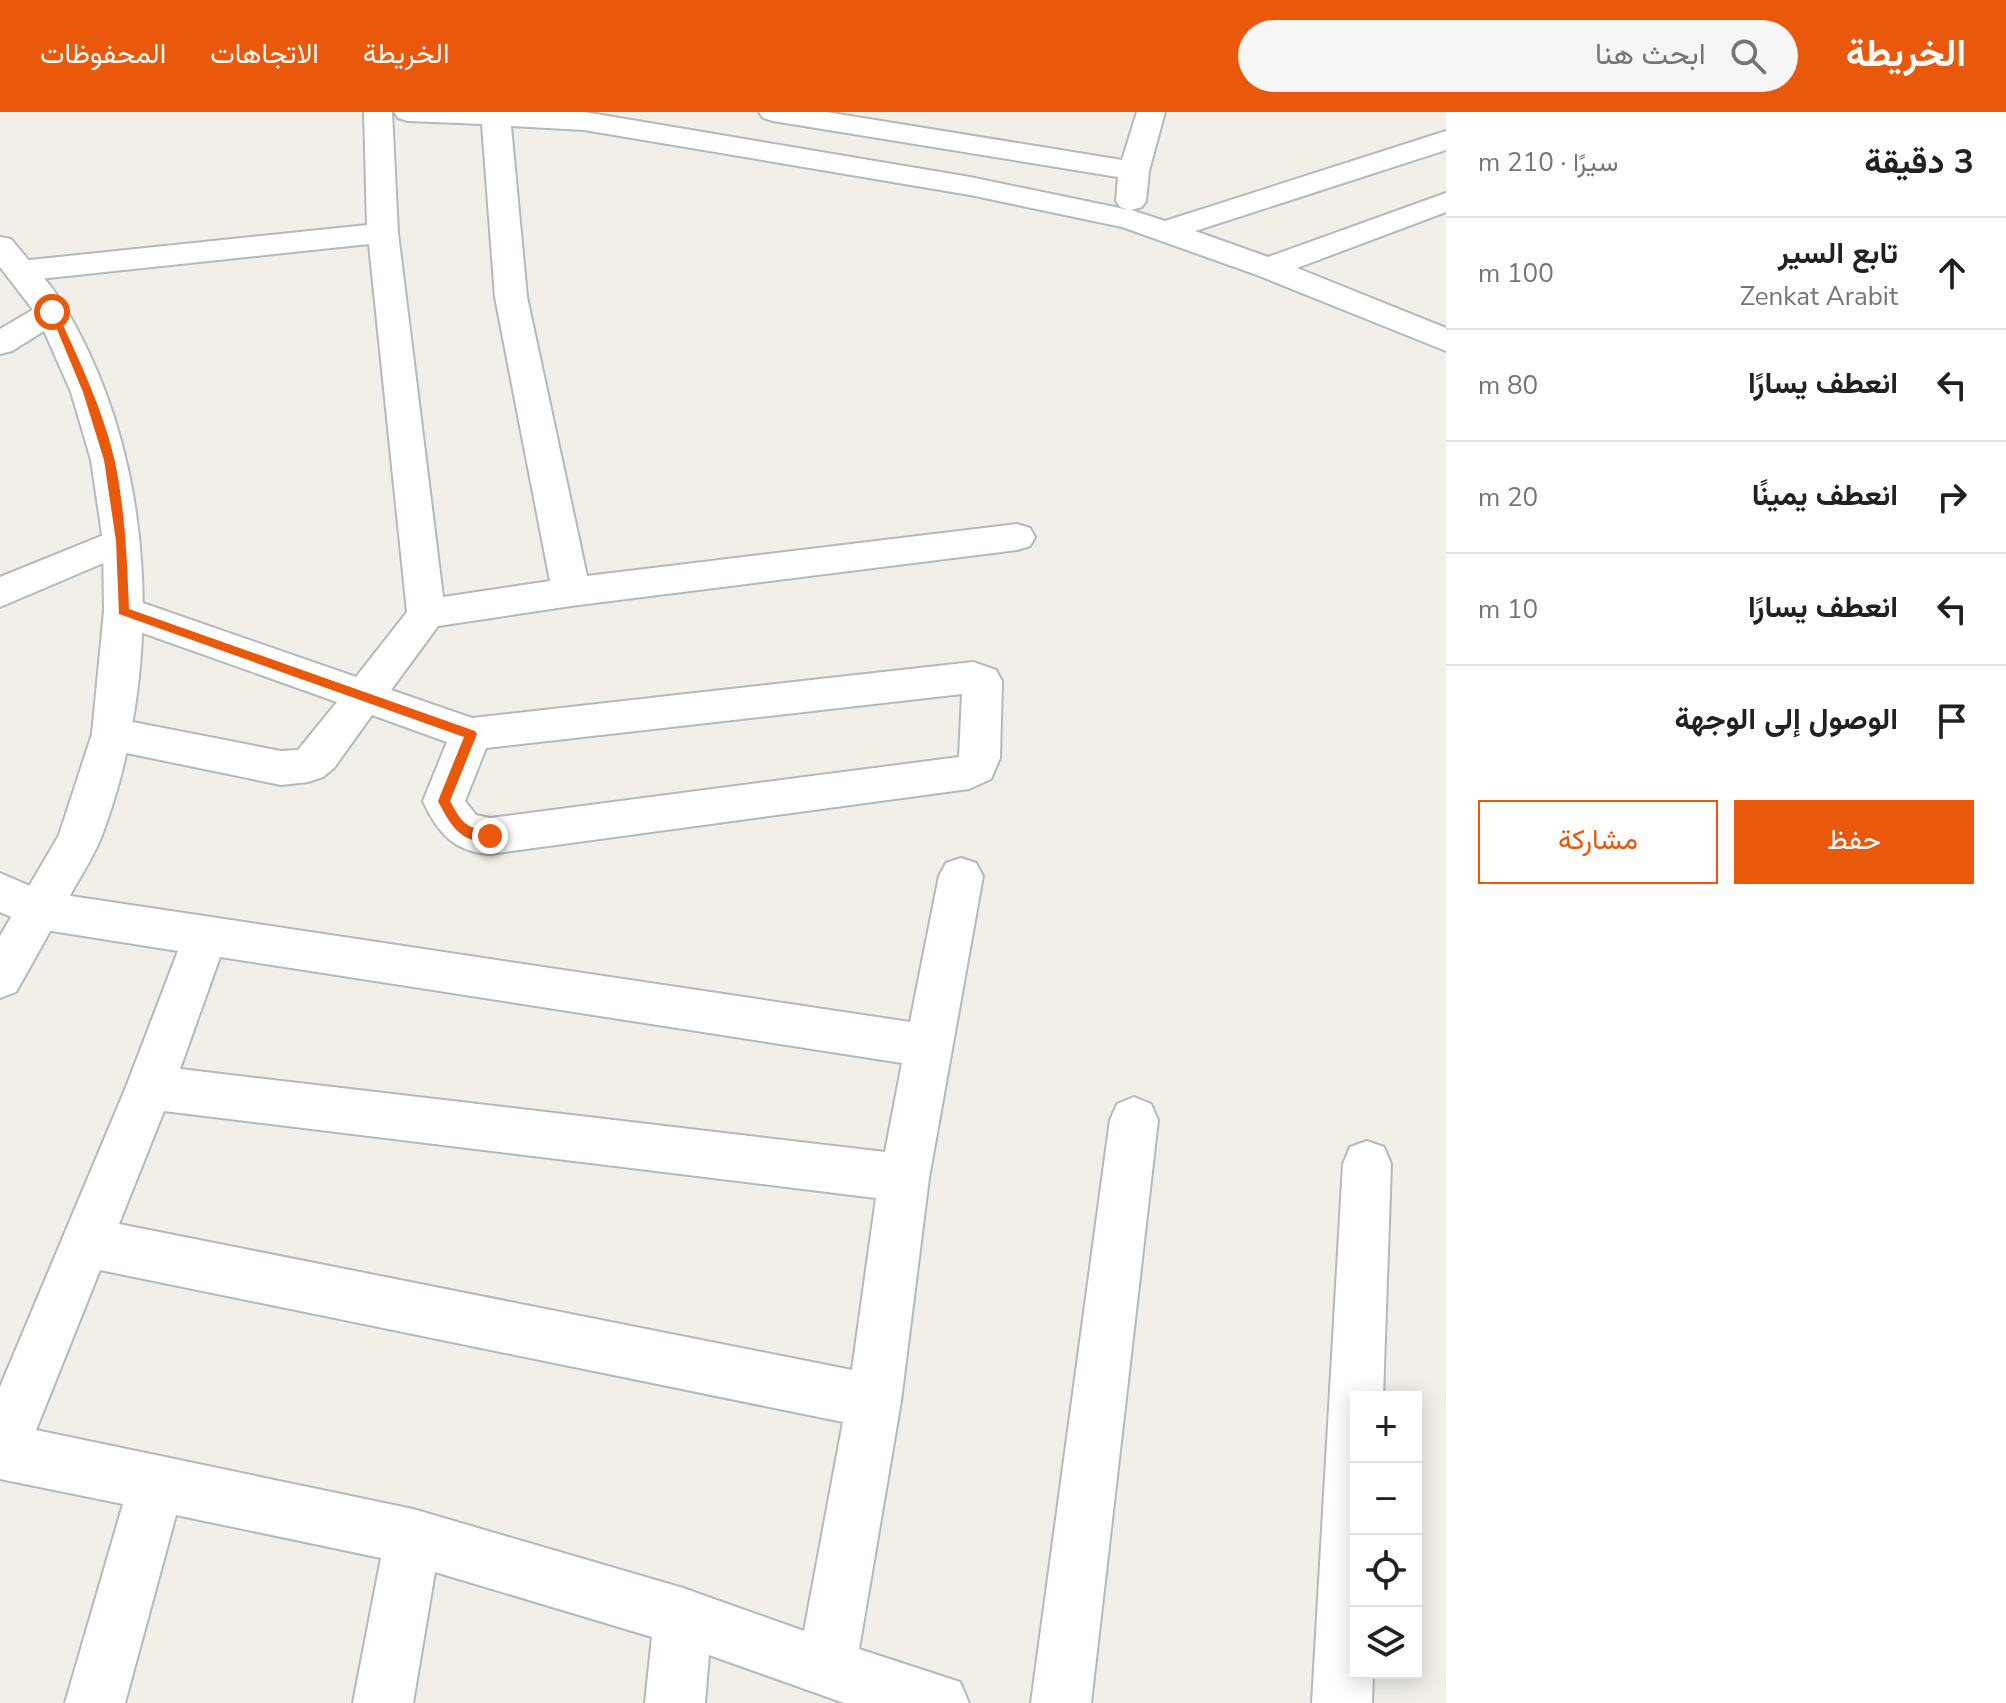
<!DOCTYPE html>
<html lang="ar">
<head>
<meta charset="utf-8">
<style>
  :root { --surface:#fff; --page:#f6f6f6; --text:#202124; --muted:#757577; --line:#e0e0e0; --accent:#ea580c }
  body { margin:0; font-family:"Nunito Sans",Vazirmatn,sans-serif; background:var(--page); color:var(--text); direction:rtl }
  .controls { position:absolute; right:24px; bottom:24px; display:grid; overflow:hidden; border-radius:0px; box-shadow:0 4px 20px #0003 }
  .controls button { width:72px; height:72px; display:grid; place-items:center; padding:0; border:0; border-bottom:2px solid var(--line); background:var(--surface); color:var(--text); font:40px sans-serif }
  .stop { position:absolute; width:24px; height:24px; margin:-18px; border:6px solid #ea580c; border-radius:50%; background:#fff }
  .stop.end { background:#ea580c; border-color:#fff; box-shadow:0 2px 8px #0008 }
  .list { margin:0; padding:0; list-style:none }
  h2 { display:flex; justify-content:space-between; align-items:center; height:104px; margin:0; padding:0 32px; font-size:34px }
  h2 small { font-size:26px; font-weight:400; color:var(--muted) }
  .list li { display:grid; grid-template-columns:52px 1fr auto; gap:24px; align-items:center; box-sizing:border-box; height:112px; padding:0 32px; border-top:2px solid var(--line) }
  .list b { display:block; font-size:30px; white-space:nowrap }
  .list p { margin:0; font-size:26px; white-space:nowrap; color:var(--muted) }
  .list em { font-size:26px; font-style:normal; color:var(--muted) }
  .actions { display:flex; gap:16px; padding:24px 32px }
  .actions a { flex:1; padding:18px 0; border:2px solid var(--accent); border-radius:0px; text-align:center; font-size:28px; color:var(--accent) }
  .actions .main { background:var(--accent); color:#fff }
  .icon { flex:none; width:44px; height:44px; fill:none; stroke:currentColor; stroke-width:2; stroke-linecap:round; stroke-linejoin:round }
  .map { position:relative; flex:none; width:1446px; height:1591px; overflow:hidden; direction:ltr }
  header { display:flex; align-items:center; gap:48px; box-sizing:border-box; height:112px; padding:0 40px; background:var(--accent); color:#fff }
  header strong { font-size:38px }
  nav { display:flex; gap:44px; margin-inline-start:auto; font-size:28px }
  .search { width:560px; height:72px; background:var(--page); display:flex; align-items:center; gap:20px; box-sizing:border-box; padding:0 28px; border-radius:44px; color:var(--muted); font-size:30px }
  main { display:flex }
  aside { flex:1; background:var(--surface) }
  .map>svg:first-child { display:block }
</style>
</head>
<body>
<header>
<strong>الخريطة</strong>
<div class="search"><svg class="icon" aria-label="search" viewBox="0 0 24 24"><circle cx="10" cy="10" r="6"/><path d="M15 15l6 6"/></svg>ابحث هنا</div>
<nav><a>الخريطة</a><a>الاتجاهات</a><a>المحفوظات</a></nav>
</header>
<main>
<aside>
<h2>3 دقيقة<small>سيرًا · 210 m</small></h2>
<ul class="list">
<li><svg class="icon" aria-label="ahead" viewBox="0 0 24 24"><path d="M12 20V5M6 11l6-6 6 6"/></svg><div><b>تابع السير</b><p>Zenkat Arabit</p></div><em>100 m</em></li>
<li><svg class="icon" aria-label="left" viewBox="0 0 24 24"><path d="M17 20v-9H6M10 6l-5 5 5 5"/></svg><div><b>انعطف يسارًا</b></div><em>80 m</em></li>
<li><svg class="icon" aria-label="right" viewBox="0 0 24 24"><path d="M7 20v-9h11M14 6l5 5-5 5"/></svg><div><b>انعطف يمينًا</b></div><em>20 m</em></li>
<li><svg class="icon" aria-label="left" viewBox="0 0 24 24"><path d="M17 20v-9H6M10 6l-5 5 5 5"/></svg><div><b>انعطف يسارًا</b></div><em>10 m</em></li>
<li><svg class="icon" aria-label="arrive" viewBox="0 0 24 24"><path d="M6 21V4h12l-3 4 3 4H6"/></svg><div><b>الوصول إلى الوجهة</b></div></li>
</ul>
<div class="actions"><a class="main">حفظ</a><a>مشاركة</a></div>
</aside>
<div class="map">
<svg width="1446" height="1591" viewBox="0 0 1446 1591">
  <rect width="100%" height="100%" fill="#f1efe8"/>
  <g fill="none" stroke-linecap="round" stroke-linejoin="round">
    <g stroke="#b5b8bc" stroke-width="4">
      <path id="street" d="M 364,0 L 392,0 L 398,121 L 443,485 L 550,469 L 495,185 L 482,12 L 408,9 L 398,6 L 394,0 L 584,0 L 970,65 L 1129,98 L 1120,95 L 1116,89 L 1118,65 L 773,9 L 763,6 L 759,0 L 826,0 L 1122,48 L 1137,0 L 1165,0 L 1149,59 L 1146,89 L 1142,95 L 1131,98 L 1165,109 L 1446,19 L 1446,38 L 1195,119 L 1268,145 L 1446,81 L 1446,100 L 1297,156 L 1446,216 L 1446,239 L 1257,163 L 1122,115 L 970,83 L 584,18 L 511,14 L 527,185 L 587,464 L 1017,412 L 1030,416 L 1035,425 L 1030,434 L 1017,438 L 571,494 L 438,514 L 391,578 L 472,606 L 973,550 L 996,558 L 1002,569 L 1000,646 L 991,667 L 969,677 L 490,742 C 454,740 437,720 423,689 L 447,630 L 372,603 L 334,656 L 323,665 L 308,670 L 281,673 L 112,638 L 98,633 L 92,622 L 98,611 L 112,606 L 281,639 L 298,638 L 337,590 L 109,509 L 104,499 L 109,489 L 123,485 L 137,489 L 356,565 L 407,500 L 369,132 L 20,169 L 9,166 L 4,159 L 9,152 L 20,149 L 367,113 ZM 962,582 L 959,645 L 490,706 L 476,703 L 465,689 L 486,636 Z
        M 52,190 L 63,193 L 68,200 L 63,207 L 12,239 L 0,242 L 0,217 L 41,193 Z
        M 121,416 L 134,420 L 139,429 L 134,438 L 0,495 L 0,465 Z
        M 961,746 L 976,751 L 983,764 L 929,1066 L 901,1289 L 859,1537 L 960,1570 L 969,1591 L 844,1591 L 709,1543 L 705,1591 L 645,1591 L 652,1525 L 435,1460 L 413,1591 L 353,1591 L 381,1446 L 176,1403 L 125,1591 L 65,1591 L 123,1392 L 0,1367 L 0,1275 L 126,975 L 178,839 L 39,817 L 0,800 L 0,761 L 44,780 L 910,910 L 939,764 L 946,751 ZM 220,845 L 902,951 L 885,1040 L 180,957 ZM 164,999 L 876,1086 L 852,1258 L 119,1112 ZM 100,1158 L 843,1310 L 804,1519 L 683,1476 L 413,1397 L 36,1318 Z
        M 1134,985 L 1151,992 L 1158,1008 L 1091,1591 L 1031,1591 L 1110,1008 L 1117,992 Z
        M 1367,1029 L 1384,1035 L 1391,1052 L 1383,1285 L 1356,1285 L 1356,1561 L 1373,1561 L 1372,1591 L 1312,1591 L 1343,1052 L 1350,1035 Z"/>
    </g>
    <g stroke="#b6babf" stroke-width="4">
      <path id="secondary" d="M 0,125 L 11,127 C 29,150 53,173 67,199 C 158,354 164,560 101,726 C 93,745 82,762 72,780 C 53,813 35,847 16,880 L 0,886 L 0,824 L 59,723 L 92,622 L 104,499 L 103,429 L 91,348 L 71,280 L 37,203 L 0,155 Z"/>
    </g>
    <use href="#street" fill="#fff" fill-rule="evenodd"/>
    <use href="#secondary" fill="#fff" fill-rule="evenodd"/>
  </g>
  <path fill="#ea580c" d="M 49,198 L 57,200 C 79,248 103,297 115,350 C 125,398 127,448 129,497 L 475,619 L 477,622 L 450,689 C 464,715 467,715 494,721 L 494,728 C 463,735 450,713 438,689 L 464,625 L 119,502 L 116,429 L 104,348 L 83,280 Z"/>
</svg>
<div class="controls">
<button>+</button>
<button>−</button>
<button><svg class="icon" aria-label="locate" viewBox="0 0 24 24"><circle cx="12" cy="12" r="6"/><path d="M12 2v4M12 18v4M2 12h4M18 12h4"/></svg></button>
<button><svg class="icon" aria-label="layers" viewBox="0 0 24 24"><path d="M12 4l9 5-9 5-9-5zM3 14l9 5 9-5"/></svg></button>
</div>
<div class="stop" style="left:52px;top:200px"></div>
<div class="stop end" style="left:490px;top:724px"></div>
</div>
</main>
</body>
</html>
